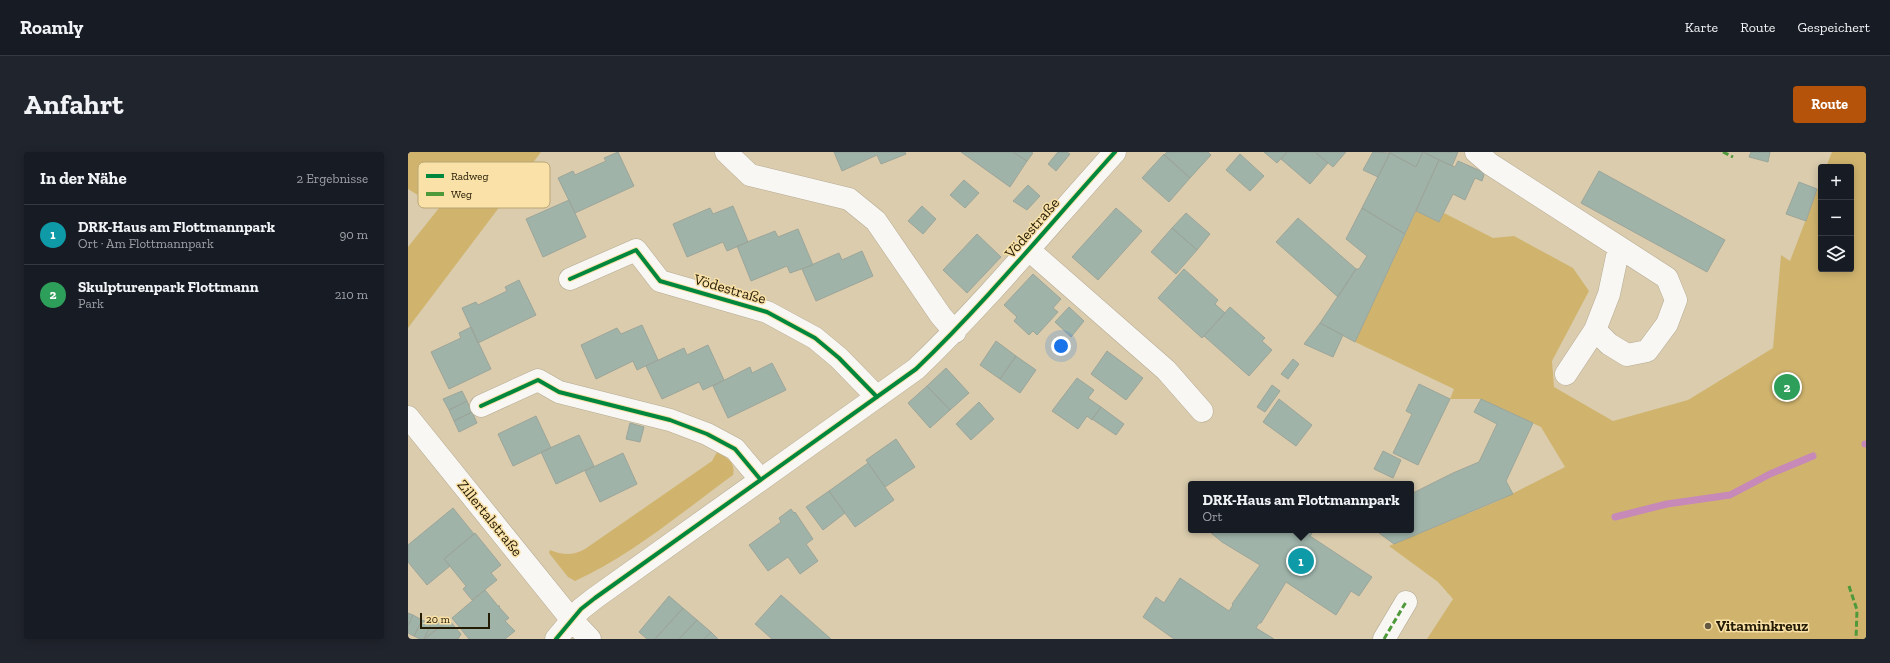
<!DOCTYPE html>
<html lang="de">
<head>
<meta charset="utf-8">
<style>
  :root { --surface:#171b24; --page:#20242c; --text:#f1f3f6; --muted:#9ea1a6; --line:#363941; --accent:#b45309 }
  body { margin:0; font-family:"Zilla Slab",serif; background:var(--page); color:var(--text) }
  .controls { position:absolute; right:12px; top:12px; display:grid; overflow:hidden; border-radius:4px; box-shadow:0 2px 10px #0003 }
  .controls button { width:36px; height:36px; display:grid; place-items:center; padding:0; border:0; border-bottom:1px solid var(--line); background:var(--surface); color:var(--text); font:20px sans-serif }
  .scale { position:absolute; left:12px; bottom:10px; width:70px; box-sizing:border-box; padding-left:4px; border:2px solid #241b05; border-top:0; font-size:11px; line-height:14px; white-space:nowrap; color:#241b05; -webkit-text-stroke:3px #f9e1a7; paint-order:stroke }
  .you { position:absolute; left:653px; top:194px; width:14px; height:14px; margin:-10px; border:3px solid #fff; border-radius:50%; background:#1a73e8; box-shadow:0 0 0 6px #1a73e833 }
  .badge { display:grid; place-items:center; width:26px; height:26px; border-radius:50%; background:var(--accent); color:#fff; font-size:13px; font-weight:700 }
  .pin { position:absolute; translate:-50% -50%; border:2px solid #fff; box-shadow:0 1px 4px #0006 }
  .popup { position:absolute; left:780px; top:329px; width:226px; height:52px; box-sizing:border-box; display:grid; place-content:center; border-radius:4px; background:var(--surface); filter:drop-shadow(0 1px 3px #0005); font-size:13px; white-space:nowrap; color:var(--muted) }
  .popup b { font-size:15px; color:var(--text) }
  .popup::after { content:''; position:absolute; left:50%; top:100%; margin-left:-8px; border:8px solid transparent; border-top-color:var(--surface) }
  .list { margin:0; padding:0; list-style:none }
  h2 { display:flex; justify-content:space-between; align-items:center; height:52px; margin:0; padding:0 16px; font-size:17px }
  h2 small { font-size:13px; font-weight:400; color:var(--muted) }
  .list li { display:grid; grid-template-columns:26px 1fr auto; gap:12px; align-items:center; box-sizing:border-box; height:60px; padding:0 16px; border-top:1px solid var(--line) }
  .list b { display:block; font-size:15px; white-space:nowrap }
  .list p { margin:0; font-size:13px; white-space:nowrap; color:var(--muted) }
  .list em { font-size:13px; font-style:normal; color:var(--muted) }
  .icon { flex:none; width:22px; height:22px; fill:none; stroke:currentColor; stroke-width:2; stroke-linecap:round; stroke-linejoin:round }
  .map { position:relative; flex:none; width:1458px; height:487px; overflow:hidden; border-radius:4px }
  header { display:flex; align-items:center; gap:24px; box-sizing:border-box; height:56px; padding:0 20px; background:var(--surface); border-bottom:1px solid var(--line) }
  header strong { font-size:19px }
  nav { display:flex; gap:22px; margin-inline-start:auto; font-size:14px }
  .intro { display:flex; align-items:center; justify-content:space-between; box-sizing:border-box; height:96px; padding:0 24px }
  h1 { margin:0; font-size:28px }
  .button { padding:10px 18px; border-radius:4px; background:var(--accent); color:#fff; font-size:14px; font-weight:700 }
  main { display:flex; gap:24px; padding:0 24px }
  aside { flex:1; background:var(--surface); border-radius:4px; box-shadow:0 2px 10px #0003 }
  .map>svg:first-child { display:block }
</style>
</head>
<body>
<header>
<strong>Roamly</strong>
<nav><a>Karte</a><a>Route</a><a>Gespeichert</a></nav>
</header>
<div class="intro"><h1>Anfahrt</h1><a class="button">Route</a></div>
<main>
<aside>
<h2>In der Nähe<small>2 Ergebnisse</small></h2>
<ul class="list">
<li><span class="badge" style="background:#0f9aa8">1</span><div><b>DRK-Haus am Flottmannpark</b><p>Ort · Am Flottmannpark</p></div><em>90 m</em></li>
<li><span class="badge" style="background:#2e9e5b">2</span><div><b>Skulpturenpark Flottmann</b><p>Park</p></div><em>210 m</em></li>
</ul>
</aside>
<div class="map">
<svg width="1458" height="487" viewBox="0 0 1458 487">
  <rect width="100%" height="100%" fill="#daccad"/>
  <path fill="#d0b46e" d="M 0,0 L 133,0 L 0,176 L 0,95 L 31,56 L 0,37 Z
    M 1424,0 L 1458,0 L 1458,487 L 1019,487 L 1045,447 L 1030,430 L 981,394 L 1090,349 L 1157,315 L 1133,275 L 1073,247 L 1042,247 L 1046,237 L 947,190 L 1008,59 L 1031,70 L 1036,61 L 1085,86 L 1106,84 L 1165,116 L 1181,139 L 1144,209 L 1146,235 L 1205,269 L 1280,248 L 1365,196 L 1373,103 L 1382,109 L 1413,28 L 1413,117 L 1443,117 L 1443,15 L 1418,15 Z
    M 309,300 C 319,306 328,310 325,323 C 277,358 221,405 167,429 L 160,425 L 141,401 L 142,398 C 155,403 165,404 177,397 L 304,309 Z"/>
  <g fill="none" stroke-linecap="round" stroke-linejoin="round">
    <path stroke="#c689b8" stroke-width="7" d="M 1457,292 L 1458,292
      M 1207,365 L 1259,352 L 1322,343 L 1362,322 L 1405,304"/>
  </g>
  <path fill="#9fb3a9" stroke="#9ca599" d="M 210,0 L 226,34 L 167,61 L 150,26 L 165,19 L 167,23 L 198,9 L 196,6 Z
    M 426,0 L 497,0 L 498,2 L 473,12 L 469,3 L 434,19 Z
    M 553,0 L 605,0 L 619,9 L 602,35 Z
    M 605,0 L 623,0 L 625,1 L 619,9 Z
    M 650,0 L 659,0 L 662,2 L 648,19 L 640,12 Z
    M 759,0 L 800,0 L 803,3 L 782,26 L 756,3 Z
    M 856,0 L 879,0 L 869,11 Z
    M 879,0 L 907,0 L 920,11 L 902,32 L 873,7 Z
    M 907,0 L 938,0 L 925,15 Z
    M 965,0 L 982,1 L 970,25 L 955,18 Z
    M 980,0 L 1015,0 L 1008,15 Z
    M 1015,0 L 1031,8 L 997,82 L 954,56 L 982,1 L 1008,15 Z
    M 1015,0 L 1050,0 L 1044,14 Z
    M 1343,0 L 1362,0 L 1360,10 L 1341,5 Z
    M 756,2 L 782,26 L 761,50 L 734,26 Z
    M 832,2 L 856,24 L 842,39 L 818,18 Z
    M 1031,8 L 1047,15 L 1050,9 L 1075,20 L 1076,23 L 1074,29 L 1067,26 L 1057,48 L 1045,42 L 1031,70 L 1008,59 Z
    M 1191,19 L 1317,88 L 1299,120 L 1173,51 Z
    M 556,28 L 571,41 L 557,56 L 542,43 Z
    M 1391,30 L 1409,37 L 1398,69 L 1378,62 Z
    M 620,33 L 632,44 L 619,58 L 605,49 Z
    M 161,48 L 178,85 L 135,105 L 118,67 Z
    M 325,54 L 340,90 L 319,99 L 315,90 L 279,105 L 265,72 L 302,56 L 305,62 Z
    M 514,54 L 528,67 L 515,82 L 500,69 Z
    M 708,56 L 734,79 L 690,128 L 664,105 Z
    M 954,56 L 997,82 L 947,190 L 912,171 L 948,117 L 951,117 L 959,104 L 938,87 Z
    M 778,61 L 802,82 L 789,98 L 764,76 Z
    M 890,66 L 948,117 L 930,145 L 868,90 Z
    M 764,76 L 789,98 L 768,122 L 743,100 Z
    M 390,77 L 405,113 L 382,121 L 379,114 L 343,129 L 329,94 L 367,79 L 370,85 Z
    M 569,82 L 593,105 L 559,141 L 535,118 Z
    M 454,99 L 465,124 L 408,149 L 394,117 L 431,101 L 434,108 Z
    M 776,117 L 810,148 L 807,152 L 817,161 L 794,186 L 750,146 Z
    M 625,122 L 653,147 L 645,156 L 650,160 L 629,183 L 625,179 L 621,183 L 606,169 L 609,165 L 596,153 Z
    M 111,128 L 128,163 L 70,191 L 54,156 L 68,150 L 70,153 L 99,139 L 97,135 Z
    M 661,155 L 676,169 L 663,185 L 647,170 Z
    M 822,155 L 857,186 L 854,189 L 864,198 L 841,224 L 796,184 Z
    M 912,171 L 935,183 L 925,205 L 896,192 Z
    M 234,173 L 250,208 L 229,218 L 225,209 L 188,227 L 173,193 L 209,176 L 213,182 Z
    M 63,175 L 83,217 L 41,237 L 23,200 L 53,186 L 51,181 Z
    M 588,189 L 608,204 L 592,227 L 572,213 Z
    M 300,193 L 316,228 L 295,238 L 291,230 L 254,247 L 238,214 L 276,196 L 279,203 Z
    M 699,199 L 735,226 L 718,248 L 683,222 Z
    M 608,204 L 628,218 L 612,241 L 592,227 Z
    M 885,207 L 891,212 L 880,227 L 873,222 Z
    M 364,211 L 378,238 L 320,266 L 305,234 L 342,215 L 344,221 Z
    M 538,216 L 561,241 L 542,258 L 519,234 Z
    M 669,226 L 686,238 L 680,246 L 693,255 L 684,268 L 679,264 L 670,277 L 644,259 Z
    M 1011,232 L 1042,247 L 1010,313 L 985,301 L 1004,262 L 998,259 Z
    M 864,233 L 872,239 L 857,260 L 849,255 Z
    M 519,234 L 542,258 L 522,276 L 500,251 Z
    M 54,239 L 59,249 L 41,258 L 35,247 Z
    M 871,247 L 904,273 L 888,294 L 855,270 Z
    M 1073,247 L 1125,271 L 1098,329 L 1105,342 L 986,392 L 967,378 L 1003,378 L 1003,342 L 1045,321 L 1071,310 L 1089,272 L 1066,260 Z
    M 59,249 L 64,260 L 46,269 L 41,258 Z
    M 571,250 L 586,267 L 563,288 L 548,272 Z
    M 693,255 L 716,272 L 708,283 L 684,267 Z
    M 64,260 L 69,271 L 51,280 L 46,269 Z
    M 128,264 L 143,296 L 105,314 L 90,282 Z
    M 222,271 L 236,275 L 232,290 L 218,287 Z
    M 171,283 L 186,314 L 148,332 L 133,300 Z
    M 488,287 L 507,315 L 477,335 L 458,308 Z
    M 975,299 L 993,308 L 985,326 L 966,317 Z
    M 215,301 L 229,332 L 192,350 L 177,319 Z
    M 460,311 L 486,348 L 447,375 L 421,339 Z
    M 421,339 L 437,361 L 415,378 L 398,355 Z
    M 45,356 L 66,382 L 36,407 L 42,414 L 19,433 L 0,410 L 0,393 Z
    M 383,357 L 386,361 L 387,360 L 405,387 L 398,392 L 410,409 L 392,422 L 380,405 L 360,419 L 341,393 L 373,370 L 371,366 Z
    M 804,378 L 900,378 L 904,381 L 902,384 L 964,425 L 951,444 L 943,439 L 928,463 L 878,430 L 853,471 L 851,471 L 848,476 L 866,487 L 766,487 L 735,465 L 748,445 L 756,451 L 772,426 L 821,459 L 825,453 L 824,452 L 852,413 L 814,390 L 802,380 Z
    M 67,381 L 93,413 L 83,421 L 89,428 L 64,448 L 55,437 L 58,434 L 36,407 Z
    M 77,438 L 90,454 L 92,454 L 91,455 L 101,466 L 97,469 L 107,479 L 97,487 L 61,487 L 44,466 Z
    M 373,443 L 423,487 L 364,487 L 347,472 Z
    M 261,444 L 275,456 L 247,487 L 239,487 L 231,480 Z
    M 275,456 L 289,468 L 271,487 L 247,487 Z
    M 0,461 L 5,463 L 0,474 Z
    M 5,463 L 14,468 L 6,484 L 0,481 L 0,474 Z
    M 14,468 L 23,472 L 16,487 L 12,487 L 6,484 Z
    M 25,468 L 35,472 L 16,487 L 23,472 Z
    M 41,468 L 53,482 L 50,487 L 17,487 Z
    M 289,468 L 303,480 L 296,487 L 271,487 Z
    M 303,480 L 310,487 L 296,487 Z"/>
  <g fill="none" stroke-linecap="round" stroke-linejoin="round">
    <g stroke="#b6ab93" stroke-width="23">
      <path id="minor" d="M 318,0 L 342,23 L 441,47 L 468,69 L 533,164 L 547,180
        M 1068,0 L 1082,12 L 1211,95 L 1201,142 L 1187,178 L 1158,222
        M 621,98 L 758,218 L 794,259
        M 162,127 L 228,98 L 252,129 L 359,160 L 407,186 L 431,206 L 469,245
        M 1187,178 L 1201,192 L 1219,203 L 1239,199 L 1259,172 L 1268,148 L 1259,126 L 1211,95
        M 73,254 L 130,228 L 151,240 L 262,268 L 299,282 L 327,297 L 352,327
        M 0,265 L 163,467 L 182,487
        M 148,487 L 173,457 L 187,446 L 508,217 C 579,149 641,73 707,0
        M 976,487 L 998,450"/>
    </g>
    <use href="#minor" stroke="#f9f7f3" stroke-width="22"/>
    <path stroke="#4e993a" stroke-width="3" stroke-dasharray="6 3" stroke-linecap="butt" d="M 1315,0 L 1325,5
      M 1441,434 L 1449,458 L 1448,487
      M 976,487 L 998,450"/>
    <g stroke="#f9e1a7" stroke-width="6">
      <path id="cycleway" d="M 162,127 L 228,98 L 252,129 L 359,160 L 407,186 L 431,206 L 469,245
        M 73,254 L 130,228 L 151,240 L 262,268 L 299,282 L 327,297 L 352,327
        M 148,487 L 173,457 L 187,446 L 508,217 C 579,149 641,73 707,0"/>
    </g>
    <use href="#cycleway" stroke="#00873e" stroke-width="4"/>
  </g>
  <circle fill="#645940" stroke="#f9e1a7" stroke-width="1.5" cx="1300" cy="474" r="4"/>
  <g text-anchor="middle" dominant-baseline="central" stroke-width="3" stroke-linejoin="round" paint-order="stroke">
    <g font-size="15" fill="#241b05" stroke="#f9e1a7">
      <text transform="translate(624 76) rotate(-49)">Vödestraße</text>
      <text transform="translate(322 137) rotate(16)">Vödestraße</text>
      <text transform="translate(82 366) rotate(51)">Zillertalstraße</text>
    </g>
    <g font-size="15" font-weight="bold" fill="#241b05" stroke="#f9e1a7" text-anchor="start">
      <text x="1308" y="474">Vitaminkreuz</text>
    </g>
  </g>
  <rect x="10" y="10" width="132" height="46" rx="6" fill="#f9e1a7" stroke="#b9a676" stroke-width="1"/>
  <rect x="18" y="22" width="18" height="4" fill="#00873e"/>
  <rect x="18" y="40" width="18" height="4" fill="#4e993a"/>
  <g font-size="11" fill="#241b05">
    <text x="43" y="28">Radweg</text>
    <text x="43" y="46">Weg</text>
  </g>
</svg>
<div class="controls">
<button>+</button>
<button>−</button>
<button><svg class="icon" aria-label="layers" viewBox="0 0 24 24"><path d="M12 4l9 5-9 5-9-5zM3 14l9 5 9-5"/></svg></button>
</div>
<div class="scale">20 m</div>
<div class="you"></div>
<div class="pin badge" style="left:893px;top:409px;background:#0f9aa8">1</div>
<div class="popup"><b>DRK-Haus am Flottmannpark</b>Ort</div>
<div class="pin badge" style="left:1379px;top:235px;background:#2e9e5b">2</div>
</div>
</main>
</body>
</html>
